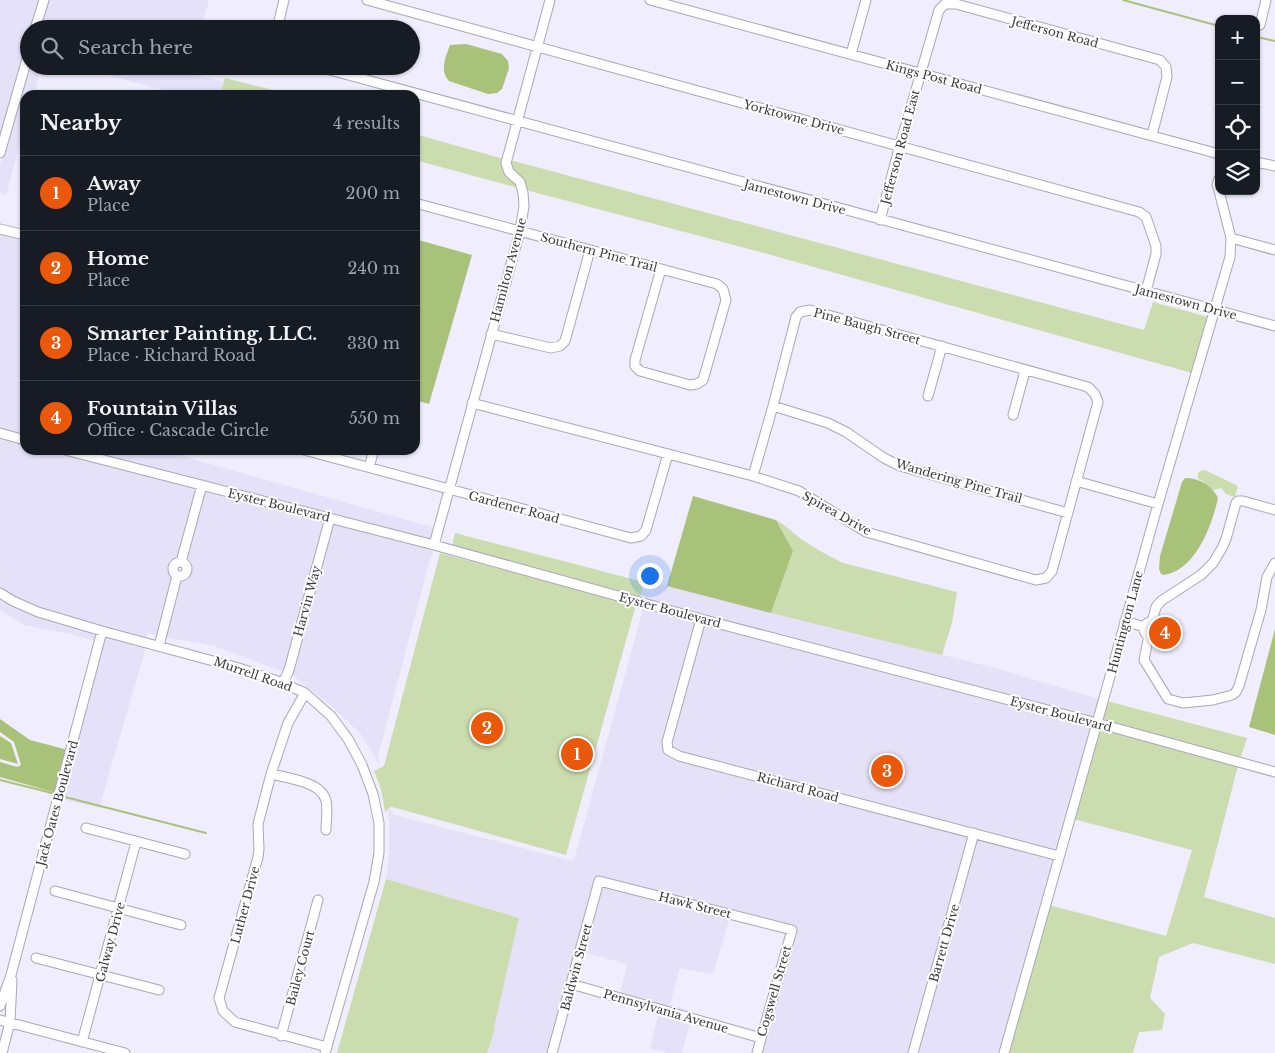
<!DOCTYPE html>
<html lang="en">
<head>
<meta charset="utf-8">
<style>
  :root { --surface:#171b24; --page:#20242c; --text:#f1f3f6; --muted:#9ea1a6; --line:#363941; --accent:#ea580c }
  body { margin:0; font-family:"Libre Baskerville",serif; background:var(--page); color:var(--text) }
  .controls { position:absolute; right:15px; top:15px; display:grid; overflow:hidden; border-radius:10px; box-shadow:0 1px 4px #0004 }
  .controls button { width:45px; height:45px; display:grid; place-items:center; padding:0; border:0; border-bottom:1px solid var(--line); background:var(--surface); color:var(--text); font:25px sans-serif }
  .you { position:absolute; left:649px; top:575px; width:18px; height:18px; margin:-12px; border:4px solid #fff; border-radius:50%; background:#1a73e8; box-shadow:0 0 0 8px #1a73e833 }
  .badge { display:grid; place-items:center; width:32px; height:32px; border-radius:50%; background:var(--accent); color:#fff; font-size:16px; font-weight:700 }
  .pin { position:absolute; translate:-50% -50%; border:2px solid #fff; box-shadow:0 1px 5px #0006 }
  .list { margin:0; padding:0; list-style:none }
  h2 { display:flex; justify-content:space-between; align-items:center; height:65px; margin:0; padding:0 20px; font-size:21px }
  h2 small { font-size:16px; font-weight:400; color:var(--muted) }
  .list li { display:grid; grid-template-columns:32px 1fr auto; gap:15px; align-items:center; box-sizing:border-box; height:75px; padding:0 20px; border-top:1px solid var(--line) }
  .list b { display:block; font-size:19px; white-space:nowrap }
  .list p { margin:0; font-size:16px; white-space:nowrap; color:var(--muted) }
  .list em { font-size:16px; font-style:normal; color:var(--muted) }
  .icon { flex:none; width:28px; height:28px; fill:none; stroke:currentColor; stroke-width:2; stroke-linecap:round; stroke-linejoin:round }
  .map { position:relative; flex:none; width:1275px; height:1053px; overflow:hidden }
  .search { position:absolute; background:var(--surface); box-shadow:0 1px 4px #0004; left:20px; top:20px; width:400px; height:55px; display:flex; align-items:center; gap:12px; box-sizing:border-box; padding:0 18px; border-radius:28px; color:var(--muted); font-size:19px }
  .panel { position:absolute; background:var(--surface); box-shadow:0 1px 4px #0004; left:20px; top:90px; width:400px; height:365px; border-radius:15px }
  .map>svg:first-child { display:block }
</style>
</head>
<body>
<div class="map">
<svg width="1275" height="1053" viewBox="0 0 1275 1053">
  <rect width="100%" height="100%" fill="#f0edfe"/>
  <path fill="#e5e1f8" d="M 0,0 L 40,0 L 32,29 L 29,29 L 29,40 L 0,141 Z
    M 47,0 L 209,0 L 201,29 L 39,29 Z
    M 29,64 L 29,66 L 42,66 L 34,95 L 25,95 L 25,126 L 6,195 L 0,193 L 0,165 Z
    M 75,66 L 191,66 L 189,73 L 224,82 L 220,95 L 181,95 Z
    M 0,232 L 25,239 L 25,436 L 0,430 Z
    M 0,437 L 25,444 L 25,450 L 50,450 L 198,488 L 179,558 L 173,561 L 169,567 L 169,572 L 173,578 L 159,636 L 148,633 L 146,639 L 39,609 L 15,598 L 0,589 Z
    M 79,450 L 161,450 L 435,528 L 432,541 Z
    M 204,490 L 326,521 L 285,672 L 214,646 L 165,637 L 180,580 L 186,578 L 190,572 L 189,565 L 185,560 Z
    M 332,523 L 432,550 L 433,553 L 431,556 L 378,756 L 380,765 L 360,733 L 329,704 L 291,674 Z
    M 644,582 L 667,586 L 995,668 L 1098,699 L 1093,718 L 640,598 Z
    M 0,597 L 98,634 L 96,641 L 70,634 L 24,625 L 0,610 Z
    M 638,605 L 696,622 L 665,750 L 970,836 L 910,1053 L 760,1053 L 796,927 L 598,877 L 549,1053 L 487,1053 L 495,1029 L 494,1028 L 519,918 L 386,879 L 389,858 L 389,822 L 386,794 L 392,813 L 394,815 L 573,861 L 574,860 L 642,613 L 641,609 L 637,608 Z
    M 703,623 L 1091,726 L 1057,852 L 680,752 L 671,747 L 670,742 Z
    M 105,635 L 145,646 L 144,655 L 107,780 L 100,808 L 61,799 Z
    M 977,838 L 1055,859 L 1000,1053 L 916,1053 Z
    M 602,885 L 787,932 L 787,934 L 729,920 L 713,974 L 680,968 L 670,1004 L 693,1012 L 692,1014 L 620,994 L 627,964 L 583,952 Z
    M 659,1012 L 690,1022 L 682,1053 L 668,1053 L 650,1048 Z"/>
  <path fill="#cbddae" d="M 225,78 L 293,95 L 220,95 Z
    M 415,134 L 504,159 L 518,188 L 415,160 Z
    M 510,160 L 1144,330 L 1153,302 L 1208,317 L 1192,373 L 764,253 L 526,190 L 511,170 Z
    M 1202,470 L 1207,471 L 1238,486 L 1235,497 L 1226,494 L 1221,488 L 1214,490 L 1205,486 L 1204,482 L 1198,479 L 1198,473 Z
    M 776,520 L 784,525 L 801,539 L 820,551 L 843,563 L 957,592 L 952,623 L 942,655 L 771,613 L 793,551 Z
    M 455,533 L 644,582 L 640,598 L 452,546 Z
    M 440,553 L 636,605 L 566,855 L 392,807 L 390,807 L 385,812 L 381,789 L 374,771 L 384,766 Z
    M 1107,701 L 1247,738 L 1240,759 L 1101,721 Z
    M 1099,728 L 1238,766 L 1204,897 L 1275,918 L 1275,964 L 1193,943 L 1159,957 L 1150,998 L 1165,1014 L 1162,1030 L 1139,1032 L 1133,1053 L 1008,1053 L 1049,905 L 1166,936 L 1192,850 L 1073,819 Z
    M 386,879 L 519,918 L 494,1028 L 495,1029 L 487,1053 L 337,1053 Z"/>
  <path fill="#a9c27a" d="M 466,44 L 502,54 L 508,61 L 509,68 L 502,89 L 497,93 L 488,94 L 449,81 C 439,71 446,56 450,45 Z
    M 415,239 L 472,255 L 429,404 L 415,400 Z
    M 1185,478 C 1199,478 1212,485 1218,498 C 1212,525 1196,570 1164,575 L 1161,574 L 1159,569 L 1160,556 L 1182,482 Z
    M 693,496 L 776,520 L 793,551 L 771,613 L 667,586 Z
    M 1275,629 L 1275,735 L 1249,727 Z
    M 0,719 L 30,740 L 68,750 L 56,793 L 0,777 L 0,762 L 17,767 L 21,765 L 14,742 L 0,732 Z
    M 0,736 L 11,743 L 18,764 L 0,759 Z"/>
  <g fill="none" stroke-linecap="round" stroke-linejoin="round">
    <path stroke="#a9c27a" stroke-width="2" d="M 1123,0 L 1219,26
      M 1261,38 L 1275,41
      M 0,780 L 52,793
      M 65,797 L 206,833"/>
    <g stroke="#a9a7b6" stroke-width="11">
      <path id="minor" d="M 367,0 C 624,72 882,140 1139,212 L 1146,217 L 1156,246 L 1156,254 L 1146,291
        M 650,0 L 1219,154
        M 1260,25 L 1266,0
        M 35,29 L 44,0
        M 277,29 L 284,0
        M 851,54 L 866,0
        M 315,66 L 1275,326
        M 0,153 L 29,52
        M 1256,162 L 1275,166
        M 1219,179 L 1217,185 L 1219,190
        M 415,203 C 516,230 617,257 717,284 L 723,289 L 726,300 L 703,380 L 697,384 L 690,385 L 640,371 L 635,366 L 635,360 L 661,269
        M 880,220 L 900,145 L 939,10 L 945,4 L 956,4 L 1160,60 L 1166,67 L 1167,77 L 1152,135
        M 0,229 L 25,235
        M 1231,238 L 1275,250
        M 491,334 L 551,348 L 560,346 L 565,341 L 590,250
        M 928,396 L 942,346
        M 472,403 L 753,476 L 799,491 L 866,532 L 1036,580 L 1046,578 L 1052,571 L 1098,402 L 1095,394 L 1088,387 L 810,310 L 800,312 L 796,317 L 773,406 L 753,476
        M 773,406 L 828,423 L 846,432 L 884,458 L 900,466 L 1068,513
        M 1013,415 L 1025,371
        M 0,433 L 25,440
        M 65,450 L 434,545 L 701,619 L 1097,723 L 1275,772
        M 304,450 L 631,538 L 641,536 L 646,530 L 668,454
        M 369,467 L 374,450
        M 1076,481 L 1158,504
        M 434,545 L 520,231 L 524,206 L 523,193 L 520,182 L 509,172 L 506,163 L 550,0
        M173 569a7 7 0 1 1 14 0a7 7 0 1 1-14 0Z
        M 181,562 L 202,485
        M 0,593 L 13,601 L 38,612 L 102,631 L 239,668 L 283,683 L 305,693 L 331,716 L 348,739 L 362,765 L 373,794 L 379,823 L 379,853 L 374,882 L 325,1053
        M 701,619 L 667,742 L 668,750 L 679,756 L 1059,856
        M 1125,621 L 1144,627
        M1144 629a7 7 0 1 1 14 0a7 7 0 1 1-14 0Z
        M 1152,622 L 1156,607 L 1161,601 L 1201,575 L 1213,563 L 1222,548 L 1226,539 L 1236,503 L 1238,501 L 1243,501 L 1275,510
        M 1149,635 L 1144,660 L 1168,699 L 1183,703 L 1213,700 L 1232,695 L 1236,692 L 1239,686 L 1261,610 L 1267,577 L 1275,563
        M 159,646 L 177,576
        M 283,683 L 289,670 L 330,518
        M 305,693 L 288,723 L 271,774 L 258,824 L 259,849 L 258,857 L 219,998 L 223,1011 L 235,1022 L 327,1047
        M 271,774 C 288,778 322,782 326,801 C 328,809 326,822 326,830
        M 86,828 L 185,854
        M 55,891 L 181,925
        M 36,958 L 159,990
        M 571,984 L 761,1038
        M 0,1006 L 11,975 L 102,631
        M 0,1020 L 125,1053
        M 281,1036 L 318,900
        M 82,1042 L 136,842
        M 2,1053 L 10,1022 L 12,980
        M 552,1053 L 599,881 L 792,930 L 757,1053
        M 913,1053 L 974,833
        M 1004,1053 L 1097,723 L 1158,504 L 1230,257 L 1231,238 L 1219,191"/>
    </g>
    <use href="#minor" stroke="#fff" stroke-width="9"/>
  </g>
  <g text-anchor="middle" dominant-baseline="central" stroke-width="4" stroke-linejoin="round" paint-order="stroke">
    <g font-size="12" fill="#3b3a40" stroke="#fff">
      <text transform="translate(1055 32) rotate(15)">Jefferson Road</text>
      <text transform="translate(934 77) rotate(15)">Kings Post Road</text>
      <text transform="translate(794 117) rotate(15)">Yorktowne Drive</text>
      <text transform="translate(900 147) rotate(-75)">Jefferson Road East</text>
      <text transform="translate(795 197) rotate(15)">Jamestown Drive</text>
      <text transform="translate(599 252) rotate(15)">Southern Pine Trail</text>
      <text transform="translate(508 270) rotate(-75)">Hamilton Avenue</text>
      <text transform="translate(1186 302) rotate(15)">Jamestown Drive</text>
      <text transform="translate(867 326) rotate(15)">Pine Baugh Street</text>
      <text transform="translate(959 481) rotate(16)">Wandering Pine Trail</text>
      <text transform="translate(279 505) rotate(14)">Eyster Boulevard</text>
      <text transform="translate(514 507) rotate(15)">Gardener Road</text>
      <text transform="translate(837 513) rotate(29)">Spirea Drive</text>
      <text transform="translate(307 601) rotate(-75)">Harvin Way</text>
      <text transform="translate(670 610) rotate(15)">Eyster Boulevard</text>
      <text transform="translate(1125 622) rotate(-75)">Huntington Lane</text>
      <text transform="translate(253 674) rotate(19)">Murrell Road</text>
      <text transform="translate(1061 714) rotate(15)">Eyster Boulevard</text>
      <text transform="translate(798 787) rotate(15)">Richard Road</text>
      <text transform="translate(57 803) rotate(-75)">Jack Oates Boulevard</text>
      <text transform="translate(245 905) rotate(-75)">Luther Drive</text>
      <text transform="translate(695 905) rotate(14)">Hawk Street</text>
      <text transform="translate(110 942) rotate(-75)">Galway Drive</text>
      <text transform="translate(944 943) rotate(-74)">Barrett Drive</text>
      <text transform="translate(576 967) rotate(-75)">Baldwin Street</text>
      <text transform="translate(300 968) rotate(-75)">Bailey Court</text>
      <text transform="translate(774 991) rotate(-74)">Cogswell Street</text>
      <text transform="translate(666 1011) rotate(16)">Pennsylvania Avenue</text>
    </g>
  </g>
</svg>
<div class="controls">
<button>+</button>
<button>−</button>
<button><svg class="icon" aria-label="locate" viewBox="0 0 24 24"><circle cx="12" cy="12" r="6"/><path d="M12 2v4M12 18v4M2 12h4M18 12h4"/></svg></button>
<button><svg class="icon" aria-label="layers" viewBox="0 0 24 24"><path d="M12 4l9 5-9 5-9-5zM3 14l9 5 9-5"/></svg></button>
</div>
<div class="you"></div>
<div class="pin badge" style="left:577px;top:754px">1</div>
<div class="pin badge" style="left:487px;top:728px">2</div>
<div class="pin badge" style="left:887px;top:771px">3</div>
<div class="pin badge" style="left:1165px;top:633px">4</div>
<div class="search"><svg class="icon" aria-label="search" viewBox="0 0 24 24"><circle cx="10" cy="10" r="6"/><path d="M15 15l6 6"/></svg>Search here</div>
<section class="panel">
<h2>Nearby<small>4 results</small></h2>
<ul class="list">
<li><span class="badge">1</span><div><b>Away</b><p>Place</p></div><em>200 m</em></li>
<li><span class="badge">2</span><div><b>Home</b><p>Place</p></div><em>240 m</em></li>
<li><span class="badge">3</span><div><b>Smarter Painting, LLC.</b><p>Place · Richard Road</p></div><em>330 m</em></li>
<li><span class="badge">4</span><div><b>Fountain Villas</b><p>Office · Cascade Circle</p></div><em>550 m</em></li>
</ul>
</section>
</div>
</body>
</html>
